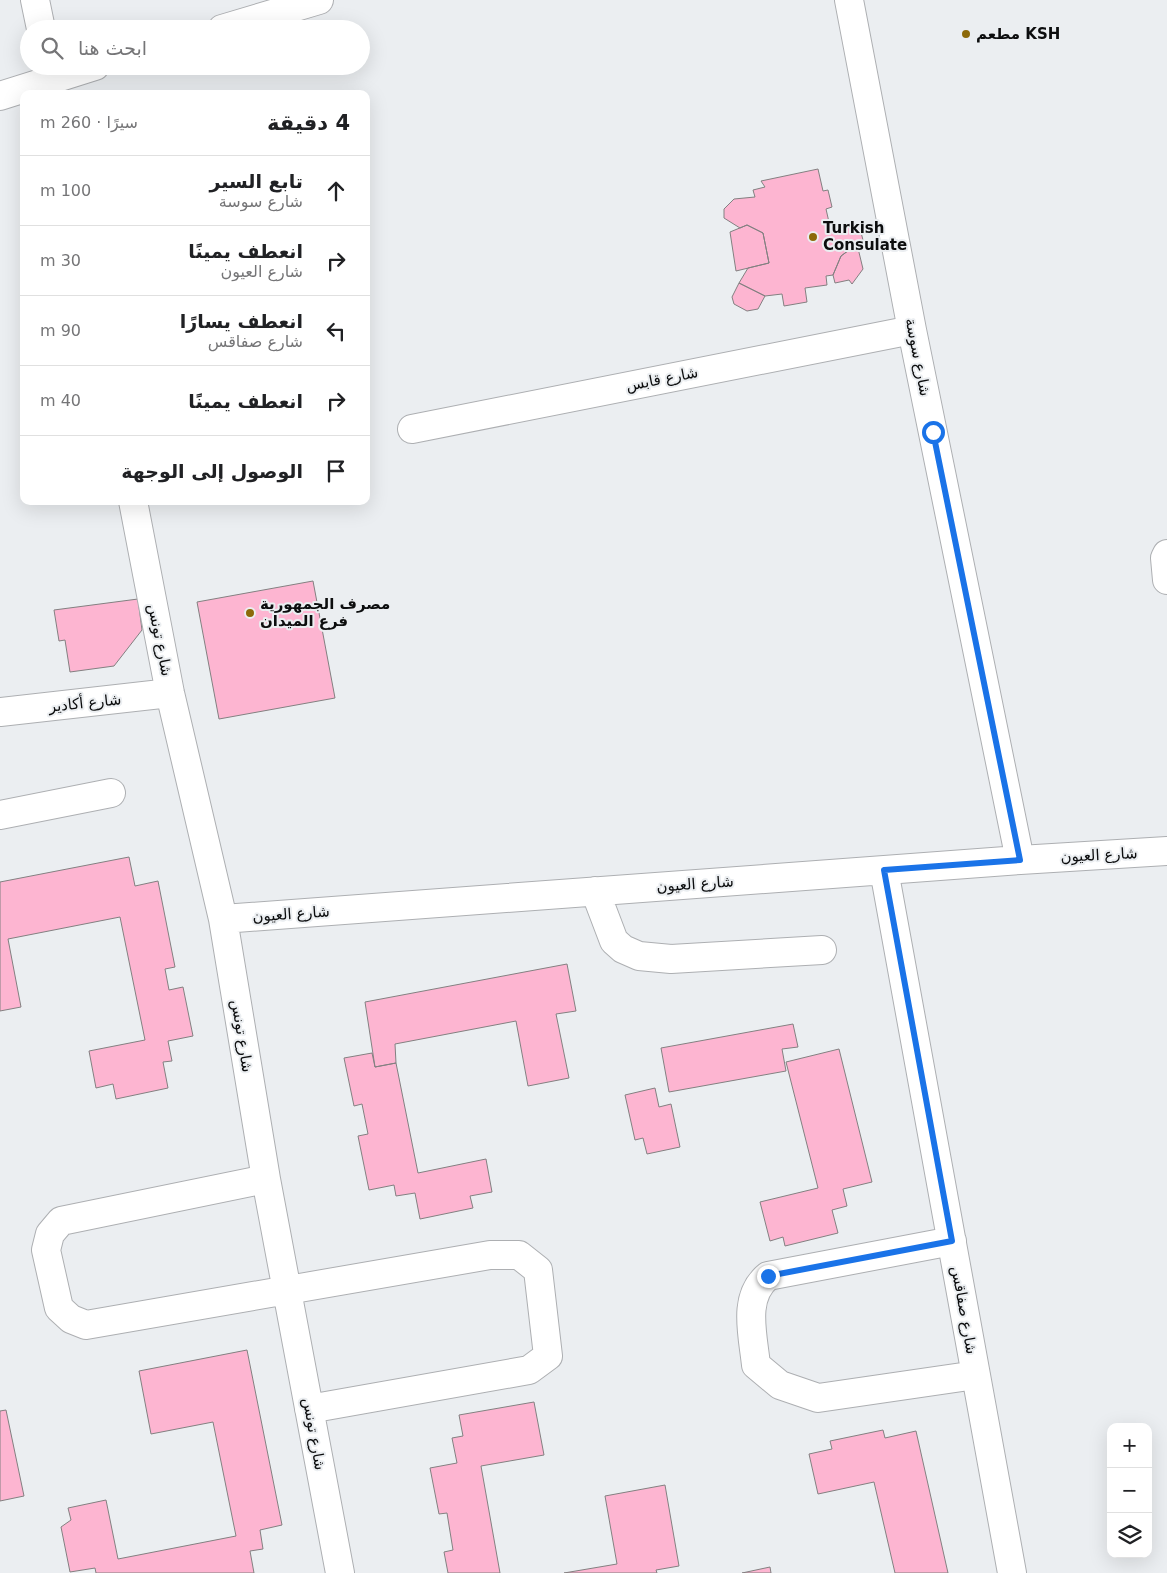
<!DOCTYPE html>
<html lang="ar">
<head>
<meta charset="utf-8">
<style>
  :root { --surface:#fff; --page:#f6f6f6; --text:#202124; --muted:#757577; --line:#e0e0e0 }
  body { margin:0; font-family:"DejaVu Sans","Noto Naskh Arabic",sans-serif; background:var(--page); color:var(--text); direction:rtl }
  .controls { position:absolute; right:15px; bottom:15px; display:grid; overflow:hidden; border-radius:10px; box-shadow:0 5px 20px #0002 }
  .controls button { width:45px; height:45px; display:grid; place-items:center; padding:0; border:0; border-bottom:1px solid var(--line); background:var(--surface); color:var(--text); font:25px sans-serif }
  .stop { position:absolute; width:15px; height:15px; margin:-11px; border:4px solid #1a73e8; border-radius:50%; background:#fff }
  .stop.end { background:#1a73e8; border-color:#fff; box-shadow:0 1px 5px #0008 }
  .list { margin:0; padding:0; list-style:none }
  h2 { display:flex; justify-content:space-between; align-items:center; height:65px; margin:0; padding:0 20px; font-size:21px }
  h2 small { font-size:16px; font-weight:400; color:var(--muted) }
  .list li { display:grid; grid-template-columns:32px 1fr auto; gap:15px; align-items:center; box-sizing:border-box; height:70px; padding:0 20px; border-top:1px solid var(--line) }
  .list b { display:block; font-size:19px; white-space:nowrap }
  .list p { margin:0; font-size:16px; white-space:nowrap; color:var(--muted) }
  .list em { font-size:16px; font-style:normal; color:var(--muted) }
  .icon { flex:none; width:28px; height:28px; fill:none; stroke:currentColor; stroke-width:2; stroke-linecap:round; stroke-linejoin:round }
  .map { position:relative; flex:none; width:1167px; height:1573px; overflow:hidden; direction:ltr }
  .search { position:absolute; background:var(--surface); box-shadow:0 5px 20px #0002; left:20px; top:20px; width:350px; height:55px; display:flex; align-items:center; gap:12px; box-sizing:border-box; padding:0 18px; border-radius:28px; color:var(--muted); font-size:19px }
  .panel { position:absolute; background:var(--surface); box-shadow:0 5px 20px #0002; left:20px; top:90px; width:350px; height:415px; border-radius:10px; direction:rtl }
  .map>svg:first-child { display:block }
</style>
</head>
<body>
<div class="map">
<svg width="1167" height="1573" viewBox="0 0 1167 1573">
  <rect width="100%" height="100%" fill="#ebeef1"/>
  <path fill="#fdb5d1" stroke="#838081" d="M 818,169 L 823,191 L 828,190 L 832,207 L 826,209 L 831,231 L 859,225 L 863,240 L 841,256 L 833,275 L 826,276 L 827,285 L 805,288 L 807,302 L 784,306 L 782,294 L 765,296 L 739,283 L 748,268 L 769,263 L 763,233 L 747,225 L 740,228 L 724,218 L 724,209 L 734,199 L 755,197 L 753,190 L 765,187 L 761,181 Z
    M 747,225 L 763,233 L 769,263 L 736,271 L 730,232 Z
    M 857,244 L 863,269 L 852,284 L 849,280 L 835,283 L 833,275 L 841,256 Z
    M 739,283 L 765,296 L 758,309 L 747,311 L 734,304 L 732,297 Z
    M 313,581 L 335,698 L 219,719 L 197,602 Z
    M 138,599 L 142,630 L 114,666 L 70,672 L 65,640 L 59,641 L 54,610 Z
    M 129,857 L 135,886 L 158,881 L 175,967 L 165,969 L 169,990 L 183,987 L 193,1036 L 168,1041 L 172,1061 L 163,1062 L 168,1088 L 116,1099 L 113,1084 L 96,1088 L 89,1051 L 145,1040 L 120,917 L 8,939 L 21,1007 L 0,1011 L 0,882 Z
    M 567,964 L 576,1011 L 556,1014 L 569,1078 L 528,1086 L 516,1021 L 395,1044 L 396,1063 L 375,1067 L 365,1002 Z
    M 793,1024 L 798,1047 L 782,1049 L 786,1071 L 669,1092 L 661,1048 Z
    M 839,1049 L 872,1182 L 843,1189 L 847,1206 L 832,1210 L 838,1233 L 785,1246 L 783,1237 L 770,1241 L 760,1202 L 818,1188 L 786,1062 Z
    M 372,1053 L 375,1067 L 396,1063 L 418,1173 L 486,1159 L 492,1192 L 470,1196 L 473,1208 L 420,1219 L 415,1193 L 396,1196 L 394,1185 L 369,1190 L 358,1136 L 368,1134 L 362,1104 L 354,1106 L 344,1058 Z
    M 655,1088 L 659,1107 L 671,1104 L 680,1147 L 647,1154 L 643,1138 L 635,1140 L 625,1095 Z
    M 247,1350 L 282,1525 L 260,1530 L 263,1549 L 250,1551 L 254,1573 L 96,1573 L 95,1568 L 70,1572 L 61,1527 L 71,1520 L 68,1508 L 106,1500 L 118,1559 L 236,1536 L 213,1422 L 151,1434 L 139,1371 Z
    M 534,1402 L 544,1455 L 481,1466 L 500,1573 L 448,1573 L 444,1552 L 453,1550 L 447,1513 L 439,1514 L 430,1468 L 457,1463 L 452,1438 L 463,1436 L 459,1415 Z
    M 6,1410 L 24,1496 L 0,1501 L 0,1411 Z
    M 883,1430 L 885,1438 L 916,1431 L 948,1573 L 895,1573 L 874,1482 L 818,1494 L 809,1454 L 832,1449 L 830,1441 Z
    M 665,1485 L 679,1566 L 656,1570 L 657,1573 L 564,1573 L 617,1564 L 605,1496 Z
    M 770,1567 L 771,1573 L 742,1573 Z"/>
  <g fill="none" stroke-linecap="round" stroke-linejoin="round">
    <g stroke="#adafb2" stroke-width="30">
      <path id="minor" d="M 35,0 L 41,29
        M 849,0 L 912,330 L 1020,860
        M 222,29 L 319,0
        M 0,96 L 95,66
        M 412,429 L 912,330
        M 133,501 L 170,693 L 223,919 L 266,1179 L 340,1573
        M 1167,554 L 1165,558 L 1167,580
        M 0,712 L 170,693
        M 0,815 L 111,793
        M 884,870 L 1012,1573
        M 595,891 L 614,941 L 623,949 L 639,956 L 671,959 L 822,950
        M 223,919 L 1020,860 L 1167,851
        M 266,1179 L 61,1221 L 50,1234 L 46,1250 L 59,1308 L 71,1319 L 86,1325 L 490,1255 L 519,1255 L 538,1270 L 548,1356 L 529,1370 L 309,1409
        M 952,1241 L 768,1276 C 742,1297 753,1335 756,1365 L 780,1385 L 818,1398 L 976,1375"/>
    </g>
    <use href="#minor" stroke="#fff" stroke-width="28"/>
  </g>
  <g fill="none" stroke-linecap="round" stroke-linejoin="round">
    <path stroke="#1a73e8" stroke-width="6" d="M 768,1276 L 952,1241 L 884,870 L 1020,860 L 933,432"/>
  </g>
  <g fill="#8c6909" stroke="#ebeef1" stroke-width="2">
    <circle cx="966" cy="34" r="5"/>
    <circle cx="813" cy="237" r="5"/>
    <circle cx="250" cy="613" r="5"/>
  </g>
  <g text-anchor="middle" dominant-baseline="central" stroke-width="4" stroke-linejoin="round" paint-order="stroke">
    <g font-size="15" font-weight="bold" fill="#0c0d0e" stroke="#ebeef1" text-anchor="start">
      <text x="976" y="34">مطعم KSH</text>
      <text x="823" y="228">Turkish<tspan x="823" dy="17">Consulate</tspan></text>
      <text x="260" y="604">مصرف الجمهورية<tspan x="260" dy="17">فرع الميدان</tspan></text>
    </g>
    <g font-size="15" fill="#0c0d0e" stroke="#ebeef1">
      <text transform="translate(918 357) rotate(79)">شارع سوسة</text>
      <text transform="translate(662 379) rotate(-11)">شارع قابس</text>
      <text transform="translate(160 640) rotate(79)">شارع تونس</text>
      <text transform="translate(85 703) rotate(-6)">شارع أكادير</text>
      <text transform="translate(1099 855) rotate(-3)">شارع العيون</text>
      <text transform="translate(695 884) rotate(-4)">شارع العيون</text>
      <text transform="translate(291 914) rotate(-4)">شارع العيون</text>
      <text transform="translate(242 1036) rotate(81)">شارع تونس</text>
      <text transform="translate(964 1310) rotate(80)">شارع صفاقس</text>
      <text transform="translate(314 1434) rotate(80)">شارع تونس</text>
    </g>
  </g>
</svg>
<div class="controls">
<button>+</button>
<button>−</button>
<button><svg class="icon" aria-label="layers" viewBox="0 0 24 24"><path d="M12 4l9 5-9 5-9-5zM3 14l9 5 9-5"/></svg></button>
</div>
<div class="stop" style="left:933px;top:432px"></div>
<div class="stop end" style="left:768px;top:1276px"></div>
<div class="search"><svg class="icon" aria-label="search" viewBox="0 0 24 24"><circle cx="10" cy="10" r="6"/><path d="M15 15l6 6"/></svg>ابحث هنا</div>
<section class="panel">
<h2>4 دقيقة<small>سيرًا · 260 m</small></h2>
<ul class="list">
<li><svg class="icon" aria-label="ahead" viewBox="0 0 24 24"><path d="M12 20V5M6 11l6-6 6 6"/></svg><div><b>تابع السير</b><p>شارع سوسة</p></div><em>100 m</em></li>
<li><svg class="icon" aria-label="right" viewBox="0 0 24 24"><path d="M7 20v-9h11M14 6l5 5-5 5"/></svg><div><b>انعطف يمينًا</b><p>شارع العيون</p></div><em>30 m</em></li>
<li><svg class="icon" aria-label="left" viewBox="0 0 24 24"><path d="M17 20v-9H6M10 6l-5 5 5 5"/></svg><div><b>انعطف يسارًا</b><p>شارع صفاقس</p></div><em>90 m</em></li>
<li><svg class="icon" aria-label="right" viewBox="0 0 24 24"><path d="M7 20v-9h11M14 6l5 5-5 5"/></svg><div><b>انعطف يمينًا</b></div><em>40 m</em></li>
<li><svg class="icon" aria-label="arrive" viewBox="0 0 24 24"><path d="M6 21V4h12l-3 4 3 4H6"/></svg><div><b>الوصول إلى الوجهة</b></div></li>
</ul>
</section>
</div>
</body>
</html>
